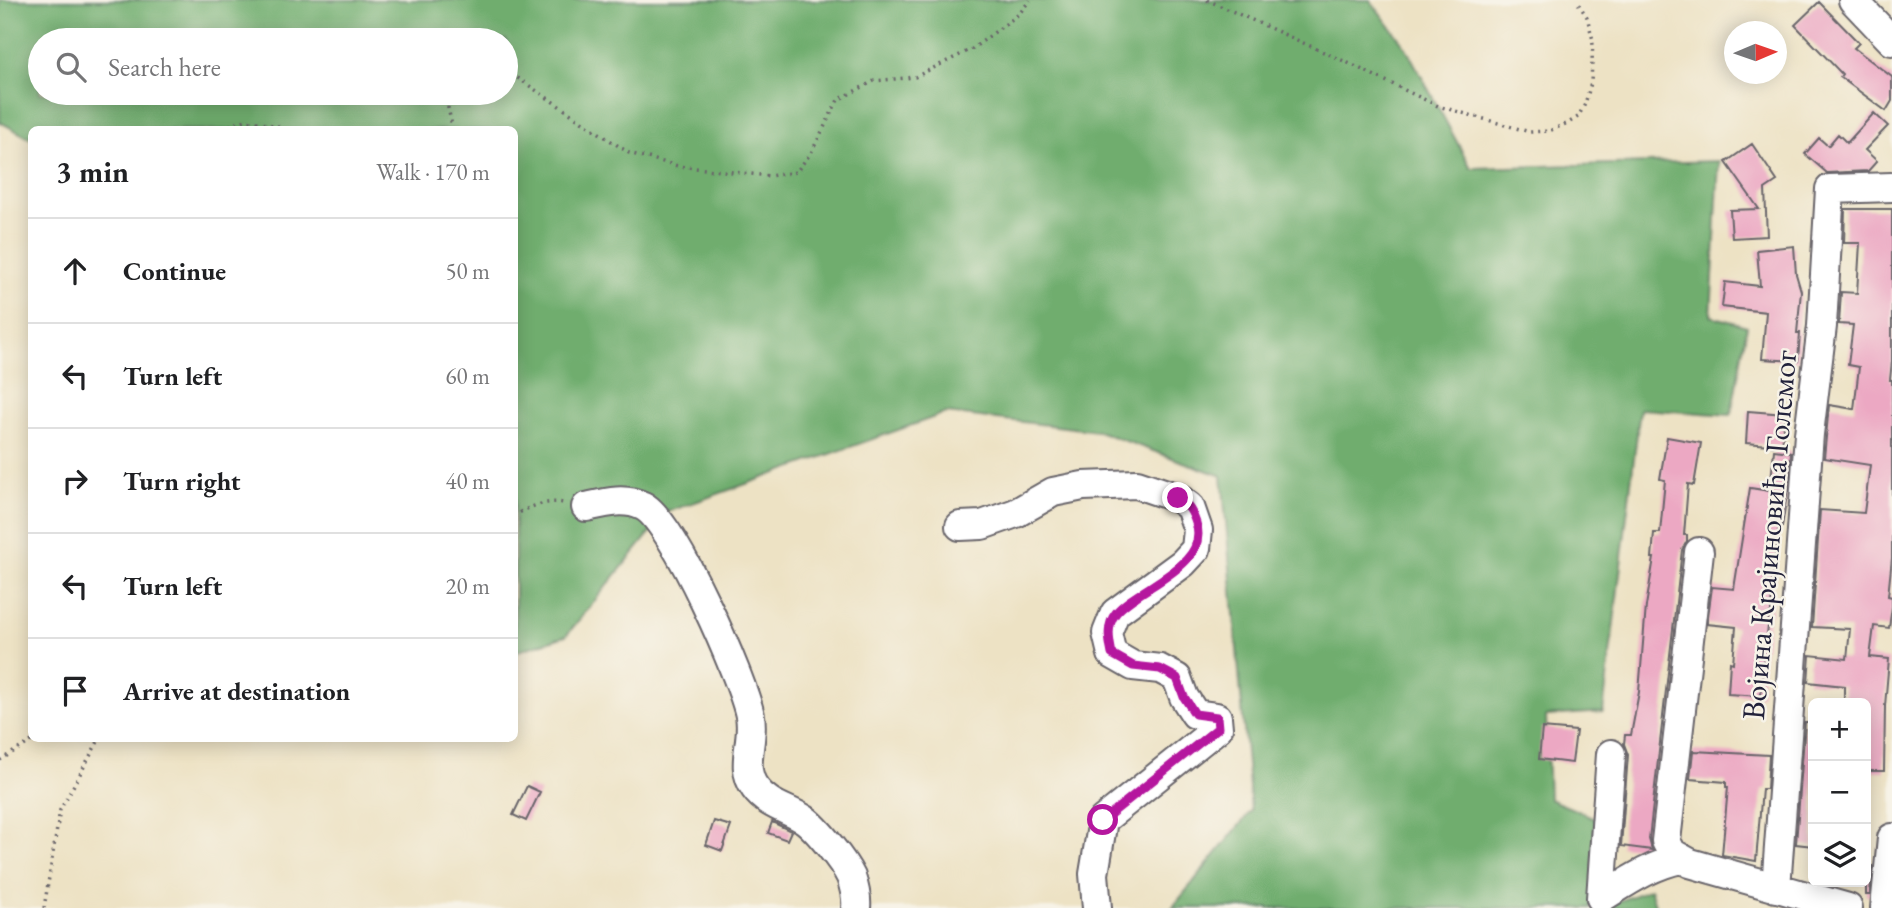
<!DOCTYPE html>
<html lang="en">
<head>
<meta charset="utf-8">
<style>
  :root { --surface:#fff; --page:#f6f6f6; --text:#202124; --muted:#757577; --line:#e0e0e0 }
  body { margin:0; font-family:"EB Garamond",serif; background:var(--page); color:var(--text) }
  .controls { position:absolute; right:21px; bottom:21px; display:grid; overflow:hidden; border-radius:10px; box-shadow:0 4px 18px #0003 }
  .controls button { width:63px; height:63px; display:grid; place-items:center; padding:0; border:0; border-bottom:2px solid var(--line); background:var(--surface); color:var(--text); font:35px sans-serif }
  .compass { position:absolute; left:1724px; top:21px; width:63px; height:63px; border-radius:50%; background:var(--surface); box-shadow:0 4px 18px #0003; rotate:88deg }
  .stop { position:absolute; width:21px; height:21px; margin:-16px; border:5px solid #b5179e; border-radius:50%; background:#fff }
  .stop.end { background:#b5179e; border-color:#fff; box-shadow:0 2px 7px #0008 }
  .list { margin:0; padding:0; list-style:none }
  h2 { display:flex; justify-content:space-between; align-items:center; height:91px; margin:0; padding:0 28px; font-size:30px }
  h2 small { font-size:23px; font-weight:400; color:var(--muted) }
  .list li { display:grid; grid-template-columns:46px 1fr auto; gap:21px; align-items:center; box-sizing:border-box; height:105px; padding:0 28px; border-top:2px solid var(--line) }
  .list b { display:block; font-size:26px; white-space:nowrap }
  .list em { font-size:23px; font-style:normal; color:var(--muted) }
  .icon { flex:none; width:38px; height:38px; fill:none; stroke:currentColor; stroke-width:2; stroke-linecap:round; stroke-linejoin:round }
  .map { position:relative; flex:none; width:1892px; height:908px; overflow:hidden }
  .search { position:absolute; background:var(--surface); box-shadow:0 4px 18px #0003; left:28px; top:28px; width:490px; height:77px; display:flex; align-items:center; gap:18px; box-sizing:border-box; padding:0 24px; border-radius:38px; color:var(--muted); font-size:26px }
  .panel { position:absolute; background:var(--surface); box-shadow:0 4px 18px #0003; left:28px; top:126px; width:490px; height:616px; border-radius:10px }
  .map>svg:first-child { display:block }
</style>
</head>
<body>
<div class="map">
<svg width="1892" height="908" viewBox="0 0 1892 908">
  <rect width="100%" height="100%" fill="#f7f3e8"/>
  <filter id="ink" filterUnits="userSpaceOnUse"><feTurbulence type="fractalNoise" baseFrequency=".0143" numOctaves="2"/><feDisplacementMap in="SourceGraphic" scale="14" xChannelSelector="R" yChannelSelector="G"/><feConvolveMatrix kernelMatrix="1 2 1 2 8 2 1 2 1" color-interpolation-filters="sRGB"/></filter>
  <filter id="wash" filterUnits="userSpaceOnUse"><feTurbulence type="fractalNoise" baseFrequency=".00686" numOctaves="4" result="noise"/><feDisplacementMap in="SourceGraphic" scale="28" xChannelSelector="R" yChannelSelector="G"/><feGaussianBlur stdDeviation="1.57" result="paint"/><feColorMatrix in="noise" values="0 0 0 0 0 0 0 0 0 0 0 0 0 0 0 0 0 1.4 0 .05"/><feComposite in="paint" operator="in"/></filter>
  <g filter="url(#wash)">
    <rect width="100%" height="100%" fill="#ede2c4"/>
    <path fill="#6fad6e" stroke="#486854" stroke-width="2" fill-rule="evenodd" d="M 0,0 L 1370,0 L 1405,46 L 1471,168 L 1719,161 L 1711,316 L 1747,326 L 1731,415 L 1640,409 L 1603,712 L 1546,716 L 1549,799 L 1595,818 L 1591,908 L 1172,908 L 1251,811 L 1222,476 L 1098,431 L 946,413 L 667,512 L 566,636 L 515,652 L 514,130 L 32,130 L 31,139 L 0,122 ZM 40,40 L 506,40 L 506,93 L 40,93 Z
      M 1650,889 L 1656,908 L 1602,908 Z"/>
    <g id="blocks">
      <path fill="#eca8c3" d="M 1819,2 L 1859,43 L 1854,48 L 1892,77 L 1892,101 L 1886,111 L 1840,77 L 1842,74 L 1795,25 Z
        M 1874,113 L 1888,126 L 1865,150 L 1877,161 L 1868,171 L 1827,173 L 1805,154 L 1819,138 L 1828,146 L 1838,134 L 1847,143 Z
        M 1752,144 L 1777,181 L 1765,189 L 1767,236 L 1732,238 L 1730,210 L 1759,209 L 1726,162 Z
        M 1845,209 L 1892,209 L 1892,361 L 1890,380 L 1892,380 L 1892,558 L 1888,596 L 1892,597 L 1892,607 L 1889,628 L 1874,626 L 1870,657 L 1889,659 L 1885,706 L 1884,771 L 1866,771 L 1866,703 L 1844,703 L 1844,686 L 1808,682 L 1810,655 L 1847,659 L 1850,629 L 1812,627 L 1820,510 L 1864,513 L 1870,465 L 1824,458 L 1829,405 L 1854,409 L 1859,367 L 1848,365 L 1853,325 L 1839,324 L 1841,292 L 1857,293 L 1860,243 L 1844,243 Z
        M 1794,246 L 1796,274 L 1801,291 L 1797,333 L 1800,333 L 1798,361 L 1762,359 L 1766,312 L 1722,307 L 1725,282 L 1760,286 L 1757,250 Z
        M 1748,411 L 1785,414 L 1782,446 L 1746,443 Z
        M 1667,437 L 1701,443 L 1694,485 L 1688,484 L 1684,535 L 1687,535 L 1687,541 L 1682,550 L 1649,839 L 1652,850 L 1621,846 L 1628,755 L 1624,744 L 1625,735 L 1631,735 L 1639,692 L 1646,606 L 1654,558 L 1652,558 L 1654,533 L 1660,533 L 1665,480 L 1660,479 Z
        M 1774,450 L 1791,452 L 1789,480 L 1782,527 L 1779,527 L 1772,582 L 1771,614 L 1769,614 L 1766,648 L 1764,648 L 1761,696 L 1728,694 L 1730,662 L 1733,663 L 1736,627 L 1707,624 L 1712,587 L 1734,589 L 1750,488 L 1770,491 Z
        M 1805,722 L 1813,722 L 1813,846 L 1796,844 Z
        M 1542,728 L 1576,731 L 1572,763 L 1539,759 Z
        M 1693,751 L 1769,755 L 1767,789 L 1762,789 L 1756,861 L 1722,855 L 1728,787 L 1726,787 L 1726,782 L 1690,779 Z
        M 527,786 L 540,792 L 526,821 L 513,815 Z
        M 714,821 L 731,826 L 722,851 L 706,845 Z
        M 772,822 L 791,831 L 787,840 L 768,833 Z
        M 1866,866 L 1872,866 L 1870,895 L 1866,895 Z"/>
    </g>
  </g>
  <g filter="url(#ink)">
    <use href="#blocks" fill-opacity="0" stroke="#69656b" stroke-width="2"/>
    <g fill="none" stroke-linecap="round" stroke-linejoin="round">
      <g stroke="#69656b" stroke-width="32">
        <path id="minor" d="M 1853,0 L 1892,41
          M 586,507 C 604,503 624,497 643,506 C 673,520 743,680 750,716 C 755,741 739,766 755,788 C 767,805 788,809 804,819 C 817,828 844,862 851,877 C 854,886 857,899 856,908
          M 960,526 L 982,525 L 1016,513 L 1053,492 L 1083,486 L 1137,484 L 1178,498 L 1190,507 L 1198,530 L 1196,549 L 1183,563 L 1115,613 L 1107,633 L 1112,654 L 1133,666 L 1160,669 L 1177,678 L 1184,697 L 1195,714 L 1217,717 L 1218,728 L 1103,820 L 1094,874 L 1097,908
          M 1699,552 L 1666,841 L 1672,853 L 1690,863 L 1848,908
          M 1611,754 L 1601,898 C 1627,882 1651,865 1681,859
          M 1776,888 L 1809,434 L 1822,326 L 1830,189 L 1892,187
          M 1885,908 L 1892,838"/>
      </g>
      <path stroke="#69656b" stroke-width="3.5" stroke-dasharray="2 5" stroke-linecap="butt" d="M 1207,0 L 1346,62 L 1438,106 L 1530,132 L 1549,131 L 1568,123 L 1578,117 L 1585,104 L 1591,83 L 1593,40 L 1587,17 L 1576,0
        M 506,70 L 629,153 L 678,166 L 769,176 L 796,172 L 811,153 L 838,100 L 874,81 L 915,77 L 972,49 L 1019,14 L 1030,0
        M 450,93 L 448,108 L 453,130
        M 225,130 L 227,126 L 246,120 L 278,126 L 282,130
        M 514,516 C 527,507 547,500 563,503
        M 0,760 L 37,738
        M 44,908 L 60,810 L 100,738"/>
      <use href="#minor" stroke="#fff" stroke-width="28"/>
    </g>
  </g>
  <g fill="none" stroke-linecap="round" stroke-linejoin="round" filter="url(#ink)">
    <path stroke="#b5179e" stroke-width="9" d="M 1103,820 L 1218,728 L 1217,717 L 1195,714 L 1184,697 L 1177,678 L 1160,669 L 1133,666 L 1112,654 C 1109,640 1106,625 1116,613 C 1137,587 1211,566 1196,523 C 1192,511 1189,506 1178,498"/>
  </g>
  <g text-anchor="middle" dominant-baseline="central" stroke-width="5" stroke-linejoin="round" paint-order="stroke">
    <g font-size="32" fill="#22223b" stroke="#f7f3e8">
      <text transform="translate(1769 535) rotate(-85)">Војина Крајиновића Големог</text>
    </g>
  </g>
</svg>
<div class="controls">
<button>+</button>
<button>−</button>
<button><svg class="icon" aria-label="layers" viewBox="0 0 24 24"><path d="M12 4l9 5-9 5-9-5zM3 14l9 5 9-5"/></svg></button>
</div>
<svg class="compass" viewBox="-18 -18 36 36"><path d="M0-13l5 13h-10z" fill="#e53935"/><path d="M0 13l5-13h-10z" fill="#757577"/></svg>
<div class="stop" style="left:1103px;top:820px"></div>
<div class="stop end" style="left:1178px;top:498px"></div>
<div class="search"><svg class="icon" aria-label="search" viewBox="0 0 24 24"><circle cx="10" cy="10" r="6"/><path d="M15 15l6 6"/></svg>Search here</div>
<section class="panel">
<h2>3 min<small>Walk · 170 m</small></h2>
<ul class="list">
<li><svg class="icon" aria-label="ahead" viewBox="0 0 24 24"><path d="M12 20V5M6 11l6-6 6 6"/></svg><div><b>Continue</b></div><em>50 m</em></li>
<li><svg class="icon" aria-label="left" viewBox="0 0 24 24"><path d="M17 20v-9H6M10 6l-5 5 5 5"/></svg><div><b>Turn left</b></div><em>60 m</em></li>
<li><svg class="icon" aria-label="right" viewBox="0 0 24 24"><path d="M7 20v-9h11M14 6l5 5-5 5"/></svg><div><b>Turn right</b></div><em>40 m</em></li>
<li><svg class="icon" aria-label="left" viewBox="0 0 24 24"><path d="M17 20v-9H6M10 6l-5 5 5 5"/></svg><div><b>Turn left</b></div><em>20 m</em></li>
<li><svg class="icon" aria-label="arrive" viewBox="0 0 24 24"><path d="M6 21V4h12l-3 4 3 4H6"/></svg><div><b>Arrive at destination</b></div></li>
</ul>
</section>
</div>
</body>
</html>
